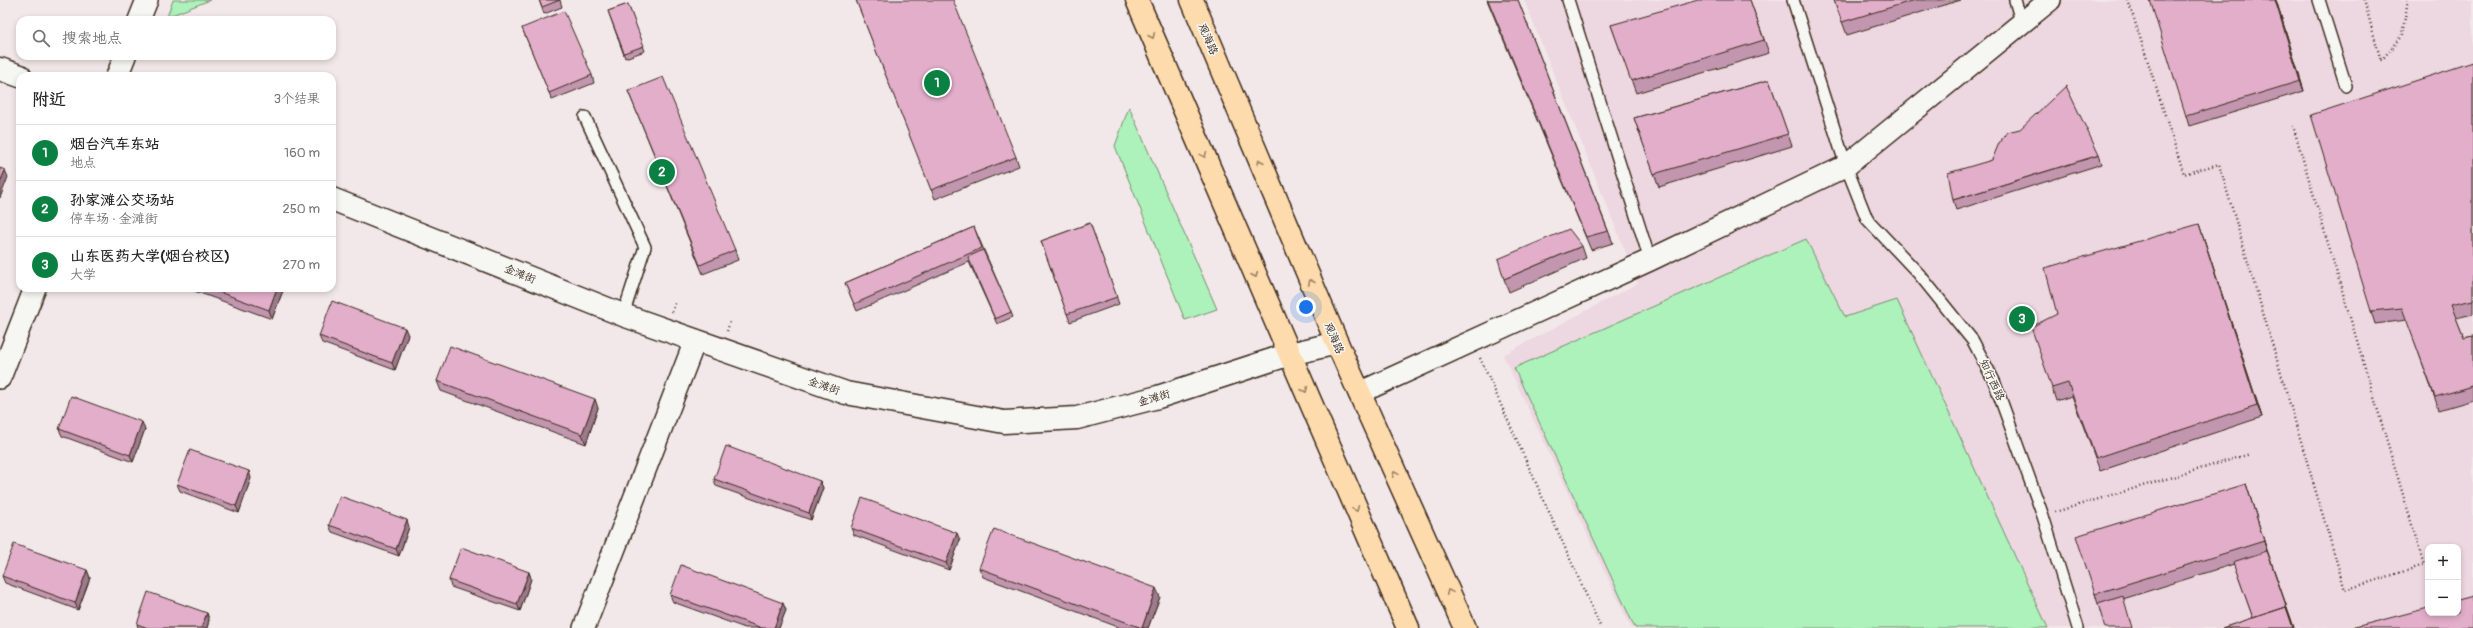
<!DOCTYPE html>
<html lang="zh">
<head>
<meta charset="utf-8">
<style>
  :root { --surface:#fff; --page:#f2f2f2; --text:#222; --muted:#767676; --line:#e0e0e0; --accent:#0b8043 }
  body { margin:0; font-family:Pangolin,"LXGW WenKai TC",sans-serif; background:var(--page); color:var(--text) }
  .controls { position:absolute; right:12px; bottom:12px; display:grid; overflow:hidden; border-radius:8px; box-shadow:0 2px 6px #0003 }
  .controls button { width:36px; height:36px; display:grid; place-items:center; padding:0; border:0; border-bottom:1px solid var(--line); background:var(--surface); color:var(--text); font:20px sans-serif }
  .you { position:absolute; left:1306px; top:307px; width:14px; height:14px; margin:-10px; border:3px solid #fff; border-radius:50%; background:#1a73e8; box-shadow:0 0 0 6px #1a73e833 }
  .badge { display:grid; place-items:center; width:26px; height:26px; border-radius:50%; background:var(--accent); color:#fff; font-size:13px; font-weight:700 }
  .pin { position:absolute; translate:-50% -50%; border:2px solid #fff; box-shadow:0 1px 4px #0006 }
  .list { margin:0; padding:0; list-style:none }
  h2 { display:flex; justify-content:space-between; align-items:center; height:52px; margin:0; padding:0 16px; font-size:17px }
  h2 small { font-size:13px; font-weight:400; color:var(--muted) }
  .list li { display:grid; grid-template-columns:26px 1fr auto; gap:12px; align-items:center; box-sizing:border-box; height:56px; padding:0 16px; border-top:1px solid var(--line) }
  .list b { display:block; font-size:15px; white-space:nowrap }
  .list p { margin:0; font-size:13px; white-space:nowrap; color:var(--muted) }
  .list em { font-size:13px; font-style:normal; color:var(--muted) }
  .icon { flex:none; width:22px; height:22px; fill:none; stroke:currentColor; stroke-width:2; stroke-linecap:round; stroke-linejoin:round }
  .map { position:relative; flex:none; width:2473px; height:628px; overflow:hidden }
  .search { position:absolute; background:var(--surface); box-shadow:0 2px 6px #0003; left:16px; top:16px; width:320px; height:44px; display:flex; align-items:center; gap:10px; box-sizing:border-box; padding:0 14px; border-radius:12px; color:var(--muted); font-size:15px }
  .panel { position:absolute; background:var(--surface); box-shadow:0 2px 6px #0003; left:16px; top:72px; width:320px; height:220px; border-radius:12px }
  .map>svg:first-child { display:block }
</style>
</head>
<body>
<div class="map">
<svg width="2473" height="628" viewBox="0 0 2473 628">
  <rect width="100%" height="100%" fill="#f2e8ea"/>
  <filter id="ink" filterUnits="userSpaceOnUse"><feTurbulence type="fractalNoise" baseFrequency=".025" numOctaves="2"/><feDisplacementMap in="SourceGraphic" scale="8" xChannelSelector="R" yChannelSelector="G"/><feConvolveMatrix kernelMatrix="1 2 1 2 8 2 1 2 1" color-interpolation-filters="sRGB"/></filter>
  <g filter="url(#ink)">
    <path fill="#edd7e0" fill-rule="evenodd" d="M 1524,0 L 2473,0 L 2473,628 L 1631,628 L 1503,355 L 1638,283 ZM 2428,547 L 2458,547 L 2458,613 L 2428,613 Z"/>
    <path fill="#adf1bb" stroke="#748e6c" d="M 173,0 L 210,0 L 167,17 Z
      M 1129,107 L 1217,309 L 1185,320 L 1115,146 Z
      M 1806,239 L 1845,317 L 1897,300 L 2048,628 L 1635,628 L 1514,368 Z"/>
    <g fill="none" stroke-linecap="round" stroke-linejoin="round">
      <g stroke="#3b2a1e" stroke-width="14">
        <path id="service" d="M 1568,0 L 1650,260
          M 1793,0 L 1846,166 L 1867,219 L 1919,274 L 1973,341 L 1994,381 L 2043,516 L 2078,628
          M 2015,0 L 2022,25
          M 2319,0 L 2346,86
          M 585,117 L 645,247 L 623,315"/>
      </g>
      <g stroke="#3b2a1e" stroke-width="24">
        <path id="minor" d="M 139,20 L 147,0
          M 117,76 L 125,56
          M 0,378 L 35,288
          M 1359,393 L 1650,260 L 1846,166 L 2050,0
          M 584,628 L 695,341"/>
      </g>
      <g stroke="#3b2a1e" stroke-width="25">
        <path id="tertiary" d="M 0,69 L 20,76
          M 332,199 L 623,315 L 846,393 L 1004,422 L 1077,418 L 1158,397 L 1290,354 L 1337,343"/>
      </g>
      <g stroke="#3b2a1e" stroke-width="25">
        <path id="primary" d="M 1137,0 L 1408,628
          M 1192,0 L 1337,343 L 1465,628"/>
      </g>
      <path stroke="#3b2a1e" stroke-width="2.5" stroke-dasharray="1 3" stroke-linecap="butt" d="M 2128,0 L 2184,174 L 2219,164 L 2345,590 L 2424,565 L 2293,126
        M 2364,0 L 2381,61 L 2402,35 L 2408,0
        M 672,312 L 676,301
        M 727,331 L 730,322
        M 1480,358 L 1601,628
        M 2055,512 L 2250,454"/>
      <use href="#service" stroke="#f6f6f2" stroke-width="11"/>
      <use href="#minor" stroke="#f6f6f2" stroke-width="21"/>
      <use href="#tertiary" stroke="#f6f6f2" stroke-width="22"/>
      <use href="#primary" stroke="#fedbac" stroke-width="22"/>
    </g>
    <path fill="#c296ae" stroke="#3b2a1e" d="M 539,0 L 560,0 L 562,7 L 544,14 Z
      M 856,0 L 1016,157 L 1019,166 L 935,199 Z
      M 1487,0 L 1518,0 L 1613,243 L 1591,250 Z
      M 1750,0 L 1769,53 L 1636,93 L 1611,25 Z
      M 1834,0 L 1961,0 L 1847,35 Z
      M 2276,0 L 2304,91 L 2189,126 L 2186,116 Z
      M 628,4 L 645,51 L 625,58 L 608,11 Z
      M 522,28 L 592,75 L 594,83 L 552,100 Z
      M 2473,62 L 2473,314 L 2456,318 L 2464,338 L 2473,336 L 2473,400 L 2439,410 L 2407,320 L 2375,324 L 2371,311 Z
      M 1769,80 L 1792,146 L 1659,187 L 1634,118 Z
      M 628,91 L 735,250 L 738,260 L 703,274 Z
      M 2099,155 L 2102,164 L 1956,210 L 1953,200 Z
      M 1090,223 L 1119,304 L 1070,322 L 1041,241 Z
      M 974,227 L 1013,317 L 997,324 L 969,262 L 857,311 L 845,283 Z
      M 2203,236 L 2262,417 L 2100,471 L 2072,396 L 2056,401 L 2052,388 L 2057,314 Z
      M 1582,246 L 1586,258 L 1509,292 L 1504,279 Z
      M 186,288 L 284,288 L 272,319 Z
      M 408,335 L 395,370 L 322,343 L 319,336 Z
      M 437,381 L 598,408 L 586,444 L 441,391 Z
      M 59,429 L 145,429 L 133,462 L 62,436 Z
      M 251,478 L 239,513 L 180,491 L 177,484 Z
      M 714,479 L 820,481 L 823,488 L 811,520 L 716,486 Z
      M 2246,484 L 2268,554 L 2294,628 L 2222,628 L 2253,618 L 2234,564 L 2123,599 L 2098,604 L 2095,594 Z
      M 329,525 L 409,527 L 399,556 L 332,532 Z
      M 851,528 L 960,540 L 949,570 L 854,535 Z
      M 979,568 L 1160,597 L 1148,628 L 1121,628 L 983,577 Z
      M 87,570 L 90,578 L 78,610 L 5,583 L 2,576 Z
      M 529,572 L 531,579 L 520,611 L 451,587 L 449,580 Z
      M 670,595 L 786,610 L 779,628 L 745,628 L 673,602 Z
      M 207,613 L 209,620 L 207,628 L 138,628 L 137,624 Z"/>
    <path fill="#9e7a8d" stroke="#3b2a1e" d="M 2275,0 L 2276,0 L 2304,91 L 2300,81 Z
      M 5,170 L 8,177 L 0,198 L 0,183 Z
      M 2199,224 L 2203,236 L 2262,417 L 2257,405 Z
      M 277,288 L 284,288 L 272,319 L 269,310 Z
      M 405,328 L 408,335 L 395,370 L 392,363 Z
      M 595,399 L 598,408 L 586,444 L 582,434 Z
      M 142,422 L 145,429 L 133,462 L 130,455 Z
      M 249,471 L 251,478 L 239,513 L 236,506 Z
      M 820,481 L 823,488 L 811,520 L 809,513 Z
      M 2246,484 L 2268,554 L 2291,619 L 2294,628 L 2264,541 Z
      M 407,520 L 409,527 L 399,556 L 396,549 Z
      M 957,533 L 960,540 L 949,570 L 946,563 Z
      M 87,570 L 90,578 L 78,610 L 75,603 Z
      M 529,572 L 531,579 L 520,611 L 517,604 Z
      M 1156,588 L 1160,597 L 1148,628 L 1142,628 Z
      M 783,603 L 786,610 L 779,628 L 774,628 Z
      M 207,613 L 209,620 L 207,628 L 201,628 Z"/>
    <path fill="#e2aeca" stroke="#3b2a1e" d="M 539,0 L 560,0 L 542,7 Z
      M 856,0 L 953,0 L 1016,157 L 931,190 Z
      M 1488,0 L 1518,0 L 1608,231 L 1586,237 Z
      M 1698,0 L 1750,0 L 1764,40 L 1631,81 L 1611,25 Z
      M 1834,0 L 1915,0 L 1842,22 Z
      M 2150,0 L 2275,0 L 2300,81 L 2186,116 Z
      M 628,4 L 644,46 L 624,53 L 608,11 Z
      M 564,11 L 592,75 L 549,93 L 522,28 Z
      M 2473,62 L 2473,300 L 2451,305 L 2464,338 L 2473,336 L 2473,386 L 2435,397 L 2402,308 L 2371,311 L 2311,115 Z
      M 663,77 L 735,250 L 700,265 L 628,91 Z
      M 1769,80 L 1788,134 L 1654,174 L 1634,118 Z
      M 2066,86 L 2099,155 L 1953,200 L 1948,173 L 1992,160 L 1999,143 L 2007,132 L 2020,129 Z
      M 0,168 L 5,170 L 0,183 Z
      M 1090,223 L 1117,297 L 1067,314 L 1041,241 Z
      M 2199,224 L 2257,405 L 2096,458 L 2068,383 L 2052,388 L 2031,327 L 2057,314 L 2045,268 Z
      M 974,227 L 982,248 L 854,304 L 845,283 Z
      M 1569,229 L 1582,246 L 1504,279 L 1498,259 Z
      M 983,250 L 1011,312 L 995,319 L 968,257 Z
      M 208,288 L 277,288 L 269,310 Z
      M 332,301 L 405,328 L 392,363 L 319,336 Z
      M 450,346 L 595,399 L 582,434 L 437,381 Z
      M 71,396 L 142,422 L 130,455 L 59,429 Z
      M 726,446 L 820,481 L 809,513 L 714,479 Z
      M 190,450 L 249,471 L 236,506 L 177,484 Z
      M 2246,484 L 2264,541 L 2095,594 L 2076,536 Z
      M 340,496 L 407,520 L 396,549 L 329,525 Z
      M 862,498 L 957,533 L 946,563 L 851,528 Z
      M 994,529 L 1156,588 L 1142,628 L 979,568 Z
      M 14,544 L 87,570 L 75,603 L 2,576 Z
      M 461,547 L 529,572 L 517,604 L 449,580 Z
      M 2267,551 L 2290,617 L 2286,607 L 2253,618 L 2233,562 Z
      M 681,565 L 783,603 L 774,628 L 762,628 L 670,595 Z
      M 148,592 L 207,613 L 201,628 L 148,628 L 137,624 Z
      M 2123,596 L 2132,628 L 2105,628 L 2098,604 Z
      M 2473,596 L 2473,628 L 2355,628 L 2355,627 L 2428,608 L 2428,613 L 2458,613 L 2458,600 Z
      M 2286,607 L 2293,628 L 2222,628 Z"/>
    <defs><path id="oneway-chevron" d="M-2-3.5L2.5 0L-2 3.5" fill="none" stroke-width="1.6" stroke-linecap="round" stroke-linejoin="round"/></defs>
    <g stroke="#9c8265">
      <use href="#oneway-chevron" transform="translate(1152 36) rotate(67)"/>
      <use href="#oneway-chevron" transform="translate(1204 155) rotate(67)"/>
      <use href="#oneway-chevron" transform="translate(1260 162) rotate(-113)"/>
      <use href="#oneway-chevron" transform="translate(1255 275) rotate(67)"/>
      <use href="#oneway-chevron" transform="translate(1311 282) rotate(-113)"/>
      <use href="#oneway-chevron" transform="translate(1305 390) rotate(67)"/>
      <use href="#oneway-chevron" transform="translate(1395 474) rotate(-114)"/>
      <use href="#oneway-chevron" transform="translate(1356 509) rotate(66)"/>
      <use href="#oneway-chevron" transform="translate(1449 592) rotate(-114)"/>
    </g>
  </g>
  <g text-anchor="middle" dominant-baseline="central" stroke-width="3" stroke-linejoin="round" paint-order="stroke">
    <g font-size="11" fill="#3b2a1e" stroke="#f6f6f2">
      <text transform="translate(1208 39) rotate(67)">观海路</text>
      <text transform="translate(520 274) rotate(22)">金滩街</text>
      <text transform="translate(1334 338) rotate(67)">观海路</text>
      <text transform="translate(1992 380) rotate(65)">知行西路</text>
      <text transform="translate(824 386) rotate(19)">金滩街</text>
      <text transform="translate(1154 398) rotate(-16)">金滩街</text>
    </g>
  </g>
</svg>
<div class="controls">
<button>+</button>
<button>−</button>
</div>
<div class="you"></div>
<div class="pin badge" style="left:937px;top:83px">1</div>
<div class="pin badge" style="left:662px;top:172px">2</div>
<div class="pin badge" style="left:2022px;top:319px">3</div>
<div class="search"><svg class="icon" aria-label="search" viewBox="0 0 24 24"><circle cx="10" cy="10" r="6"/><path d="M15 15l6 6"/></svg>搜索地点</div>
<section class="panel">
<h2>附近<small>3个结果</small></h2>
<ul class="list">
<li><span class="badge">1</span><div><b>烟台汽车东站</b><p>地点</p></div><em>160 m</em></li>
<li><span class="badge">2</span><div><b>孙家滩公交场站</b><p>停车场 · 金滩街</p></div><em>250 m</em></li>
<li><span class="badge">3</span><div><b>山东医药大学(烟台校区)</b><p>大学</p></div><em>270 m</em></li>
</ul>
</section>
</div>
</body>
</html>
